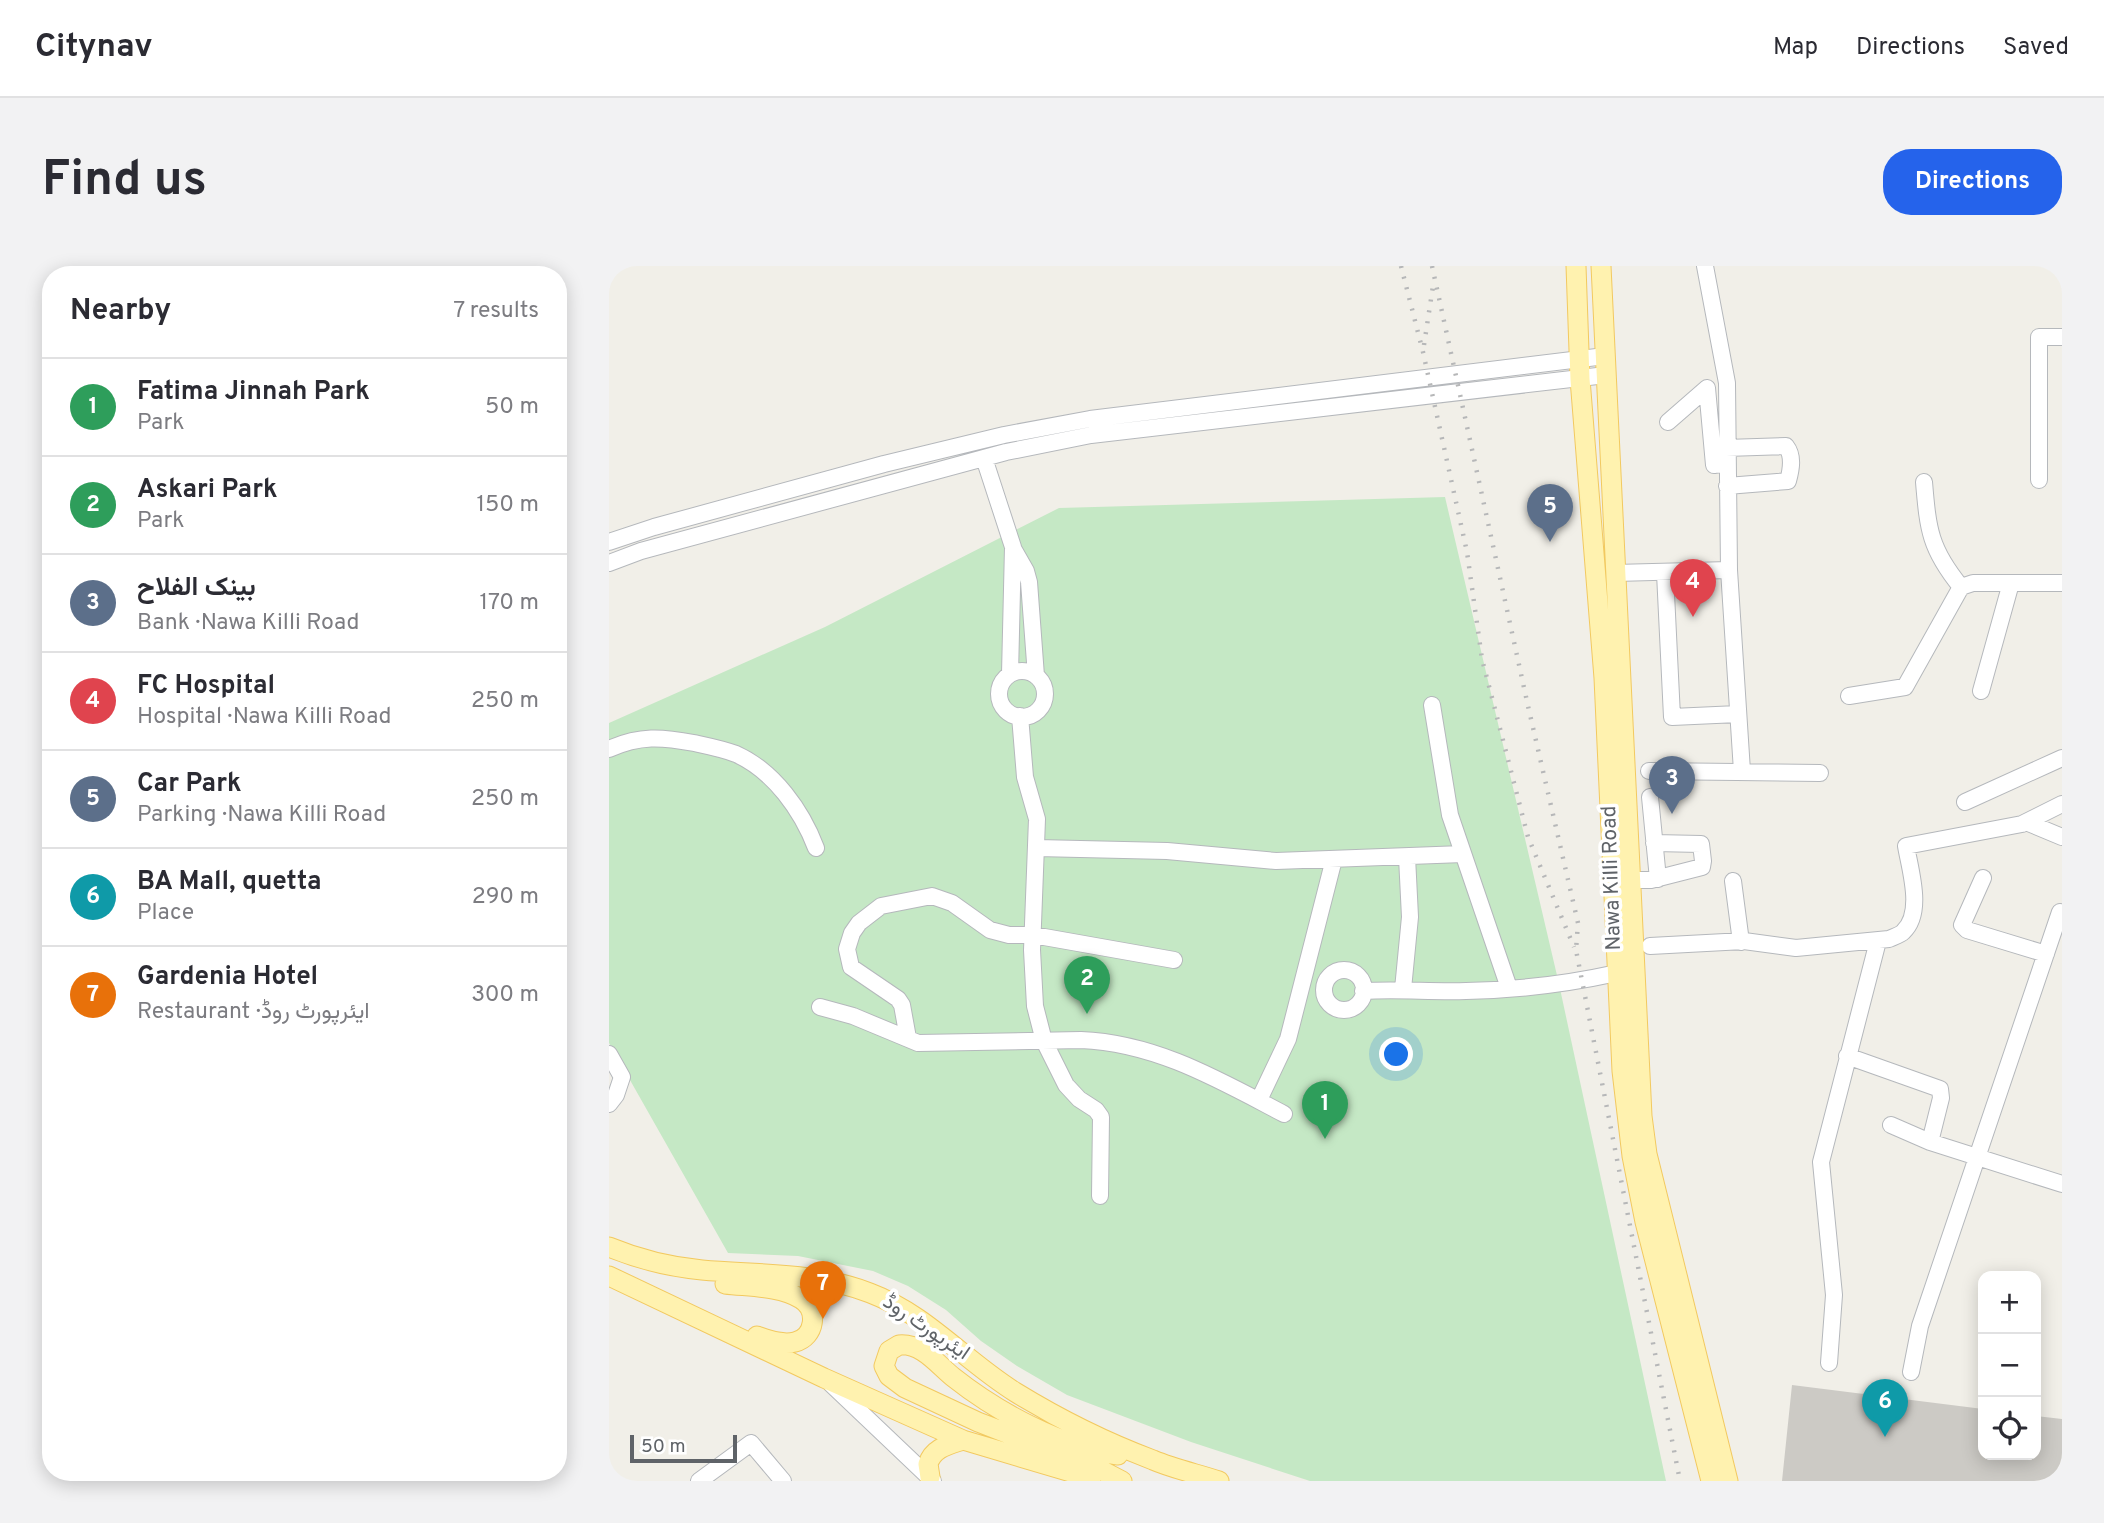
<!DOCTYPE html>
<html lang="en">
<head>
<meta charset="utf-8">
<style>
  :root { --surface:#fff; --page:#f2f2f3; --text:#2b2b33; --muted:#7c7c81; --line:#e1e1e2; --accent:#2563eb }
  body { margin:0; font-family:Overpass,Vazirmatn,sans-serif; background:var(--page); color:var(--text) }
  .controls { position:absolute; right:21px; bottom:21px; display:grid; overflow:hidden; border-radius:14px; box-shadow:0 4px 18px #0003 }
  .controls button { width:63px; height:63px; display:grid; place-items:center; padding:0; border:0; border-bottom:2px solid var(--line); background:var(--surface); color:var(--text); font:35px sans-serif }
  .scale { position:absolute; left:21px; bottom:18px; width:107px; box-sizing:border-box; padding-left:7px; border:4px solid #5f6368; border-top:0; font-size:19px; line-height:24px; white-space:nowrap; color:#5f6368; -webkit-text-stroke:5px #fff; paint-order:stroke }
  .you { position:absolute; left:788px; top:789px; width:24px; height:24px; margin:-18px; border:5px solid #fff; border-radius:50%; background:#1a73e8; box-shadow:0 0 0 10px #1a73e833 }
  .badge { display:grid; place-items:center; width:46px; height:46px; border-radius:50%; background:var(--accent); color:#fff; font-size:23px; font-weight:700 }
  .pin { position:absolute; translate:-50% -58px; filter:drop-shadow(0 2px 4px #0008) }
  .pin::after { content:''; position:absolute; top:37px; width:24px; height:21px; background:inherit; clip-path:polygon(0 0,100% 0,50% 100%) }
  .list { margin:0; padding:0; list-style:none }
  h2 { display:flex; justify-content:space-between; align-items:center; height:91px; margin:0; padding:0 28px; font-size:30px }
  h2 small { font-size:23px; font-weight:400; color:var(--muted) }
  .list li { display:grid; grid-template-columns:46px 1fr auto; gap:21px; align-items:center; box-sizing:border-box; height:98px; padding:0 28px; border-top:2px solid var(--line) }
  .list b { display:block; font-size:26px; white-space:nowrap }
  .list p { margin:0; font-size:23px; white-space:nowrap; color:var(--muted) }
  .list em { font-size:23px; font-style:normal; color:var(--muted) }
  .icon { flex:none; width:38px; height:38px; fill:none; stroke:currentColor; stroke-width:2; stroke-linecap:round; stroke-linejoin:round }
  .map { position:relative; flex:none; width:1453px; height:1215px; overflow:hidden; border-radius:28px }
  header { display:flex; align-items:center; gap:42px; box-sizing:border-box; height:98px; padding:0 35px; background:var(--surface); border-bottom:2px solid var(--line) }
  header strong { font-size:33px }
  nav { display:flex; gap:38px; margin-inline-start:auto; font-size:24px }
  .intro { display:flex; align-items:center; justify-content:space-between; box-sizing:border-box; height:168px; padding:0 42px }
  h1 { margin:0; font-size:49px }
  .button { padding:18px 32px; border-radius:28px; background:var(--accent); color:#fff; font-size:24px; font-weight:700 }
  main { display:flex; gap:42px; padding:0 42px }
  aside { flex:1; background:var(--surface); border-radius:28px; box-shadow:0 4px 18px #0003 }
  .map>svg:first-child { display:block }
</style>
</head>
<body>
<header>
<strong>Citynav</strong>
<nav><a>Map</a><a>Directions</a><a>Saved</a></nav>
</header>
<div class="intro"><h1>Find us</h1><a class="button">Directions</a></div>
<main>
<aside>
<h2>Nearby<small>7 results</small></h2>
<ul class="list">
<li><span class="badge" style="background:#2e9e5b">1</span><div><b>Fatima Jinnah Park</b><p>Park</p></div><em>50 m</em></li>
<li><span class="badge" style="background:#2e9e5b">2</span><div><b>Askari Park</b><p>Park</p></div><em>150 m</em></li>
<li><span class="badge" style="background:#5c6f8a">3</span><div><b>بینک الفلاح</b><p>Bank · Nawa Killi Road</p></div><em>170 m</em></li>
<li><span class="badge" style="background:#e0444e">4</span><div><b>FC Hospital</b><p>Hospital · Nawa Killi Road</p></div><em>250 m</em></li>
<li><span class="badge" style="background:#5c6f8a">5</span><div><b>Car Park</b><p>Parking · Nawa Killi Road</p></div><em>250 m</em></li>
<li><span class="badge" style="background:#0f9aa8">6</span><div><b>BA Mall, quetta</b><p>Place</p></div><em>290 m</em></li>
<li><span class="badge" style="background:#e8710a">7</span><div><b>Gardenia Hotel</b><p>Restaurant · ایئرپورٹ روڈ</p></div><em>300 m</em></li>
</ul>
</aside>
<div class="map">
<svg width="1453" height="1215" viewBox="0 0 1453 1215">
  <rect width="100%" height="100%" fill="#f1efe8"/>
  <path fill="#c5e8c5" d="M 836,231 L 950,718 L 1057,1215 L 701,1215 L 582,1176 L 458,1129 L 408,1100 L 372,1075 L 337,1044 L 299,1020 L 264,1005 L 189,990 L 119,987 L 0,777 L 0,457 L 216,361 L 450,242 Z"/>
  <path fill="#cccac5" d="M 1183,1119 L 1374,1143 L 1374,1189 L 1427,1189 L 1427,1150 L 1453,1153 L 1453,1215 L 1173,1215 Z"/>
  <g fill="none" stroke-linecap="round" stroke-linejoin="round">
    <g stroke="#b5b8bc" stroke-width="18">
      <path id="minor" d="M 1096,0 L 1118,117 L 1120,304 L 1133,505
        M 1059,156 L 1098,122 L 1105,199 L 1118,197
        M 1117,182 L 1177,180 C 1185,190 1182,204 1179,215 L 1118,220
        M 375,192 L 404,281 L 401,408
        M 1430,214 L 1430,71 L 1453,71
        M 1315,216 C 1319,264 1321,283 1352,321
        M 0,276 L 45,261 L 275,198 L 395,169 L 481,153 L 996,90
        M 405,284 L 417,305 L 420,316 L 427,410
        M 0,297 L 32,285 L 397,186 L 482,169 L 997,109
        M 1006,307 L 1120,304
        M 1056,307 L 1063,451 L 1129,448
        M390 428a23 23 0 1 1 46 0a23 23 0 1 1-46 0Z
        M 1372,425 L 1402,317
        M 1240,430 L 1296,421 L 1352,321 L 1364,317 L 1453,317
        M 823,439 L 841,549 L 900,722
        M 411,450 L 416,511 L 428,553 L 423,684 L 426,740 L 435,775 L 457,819 L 470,833 L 487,844 L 492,851 L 491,930
        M 0,483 C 31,469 53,471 85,477 C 99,480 114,483 127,488 C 165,505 193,545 207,582
        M 1040,505 L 1211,507
        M 1041,531 L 1049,613
        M 1356,536 L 1453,492
        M 1417,556 L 1453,571
        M 428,582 L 558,585 L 667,595 L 854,588
        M 1374,612 L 1353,659 L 1358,664 L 1437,688
        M 1020,614 L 1042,614 L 1093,601 L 1094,595 L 1092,578 L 1045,577
        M 1124,615 L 1132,676
        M 1041,680 L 1135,675 L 1187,682 L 1280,673 C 1284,671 1291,669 1294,666 C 1315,647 1301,604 1297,580 L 1413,558 L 1453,538
        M715 724a20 20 0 1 1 40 0a20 20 0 1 1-40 0Z
        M 794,723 L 801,651 L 798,591
        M 754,725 C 788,723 822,726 857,725 C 907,724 958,718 1008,707
        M 211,741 L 244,750 L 309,777 L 472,774 C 547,777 610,814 675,848
        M 299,772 L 293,739 L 289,733 L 242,701 L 238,683 L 243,667 L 250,657 L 272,640 L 323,630 L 343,637 L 381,664 L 400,669 L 424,669 L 565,694
        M 0,788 L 13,811 L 7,829 L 0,838
        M 1238,790 L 1331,823 L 1332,832 L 1321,876
        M 650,834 L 679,773 L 725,593
        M 1282,859 L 1321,876 L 1453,918
        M 1220,1097 L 1225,1029 L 1212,896 L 1269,675
        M 1302,1106 L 1311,1060 L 1451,646
        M 222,1118 L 324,1215
        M 90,1215 L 142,1177 L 174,1215"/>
    </g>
    <g stroke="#f2c960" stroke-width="21">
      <path id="major" d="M 967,0 L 971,113 L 995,412 L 1013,805 L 1023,890 L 1036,956 L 1102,1215
        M 992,0 L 1033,850 L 1038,888 L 1119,1215
        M 0,981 C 29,993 62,1001 93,1004 C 149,1009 208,1006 261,1027 C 317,1048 356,1095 406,1126 C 450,1153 496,1176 544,1194 C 565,1203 589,1208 610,1215
        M 0,1010 L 215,1112 L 354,1174 L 482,1212
        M 116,1018 C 141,1021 171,1020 192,1033 C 210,1044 206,1071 186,1076 C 173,1079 160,1074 148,1070
        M 509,1189 C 453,1181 388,1146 344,1111 C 328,1098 313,1077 290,1079 L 280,1085 L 275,1100 L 280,1110 L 296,1122 L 369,1156 L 488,1202 L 513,1215
        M 321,1211 L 319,1198 C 324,1182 339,1179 354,1174"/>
    </g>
    <use href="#minor" stroke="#fff" stroke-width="16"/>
    <use href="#major" stroke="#fff2af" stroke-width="19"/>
    <path stroke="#b6b7b8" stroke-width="4.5" stroke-dasharray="2 9" stroke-linecap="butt" d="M 792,0 L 814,86 L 858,286 L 873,393 L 919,571 L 965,681
      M 823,0 L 919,440 L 969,657 L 967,684 L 1071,1215
      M 815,79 L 824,20"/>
  </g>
  <g text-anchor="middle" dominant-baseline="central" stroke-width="7" stroke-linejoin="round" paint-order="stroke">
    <g font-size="21" fill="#5f6368" stroke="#fff">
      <text transform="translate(1003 612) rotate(-92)">Nawa Killi Road</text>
      <text transform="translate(317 1062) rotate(34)">ایئرپورٹ روڈ</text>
    </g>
  </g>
</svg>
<div class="controls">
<button>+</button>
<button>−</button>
<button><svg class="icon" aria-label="locate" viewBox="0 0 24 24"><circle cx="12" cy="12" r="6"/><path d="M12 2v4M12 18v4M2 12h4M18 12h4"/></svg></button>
</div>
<div class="scale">50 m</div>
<div class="you"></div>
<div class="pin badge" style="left:716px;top:873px;background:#2e9e5b">1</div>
<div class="pin badge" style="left:478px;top:748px;background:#2e9e5b">2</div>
<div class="pin badge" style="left:1063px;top:548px;background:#5c6f8a">3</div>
<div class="pin badge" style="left:1084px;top:351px;background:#e0444e">4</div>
<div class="pin badge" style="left:941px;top:276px;background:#5c6f8a">5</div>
<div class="pin badge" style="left:1276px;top:1171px;background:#0f9aa8">6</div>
<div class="pin badge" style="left:214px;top:1053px;background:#e8710a">7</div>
</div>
</main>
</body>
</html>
